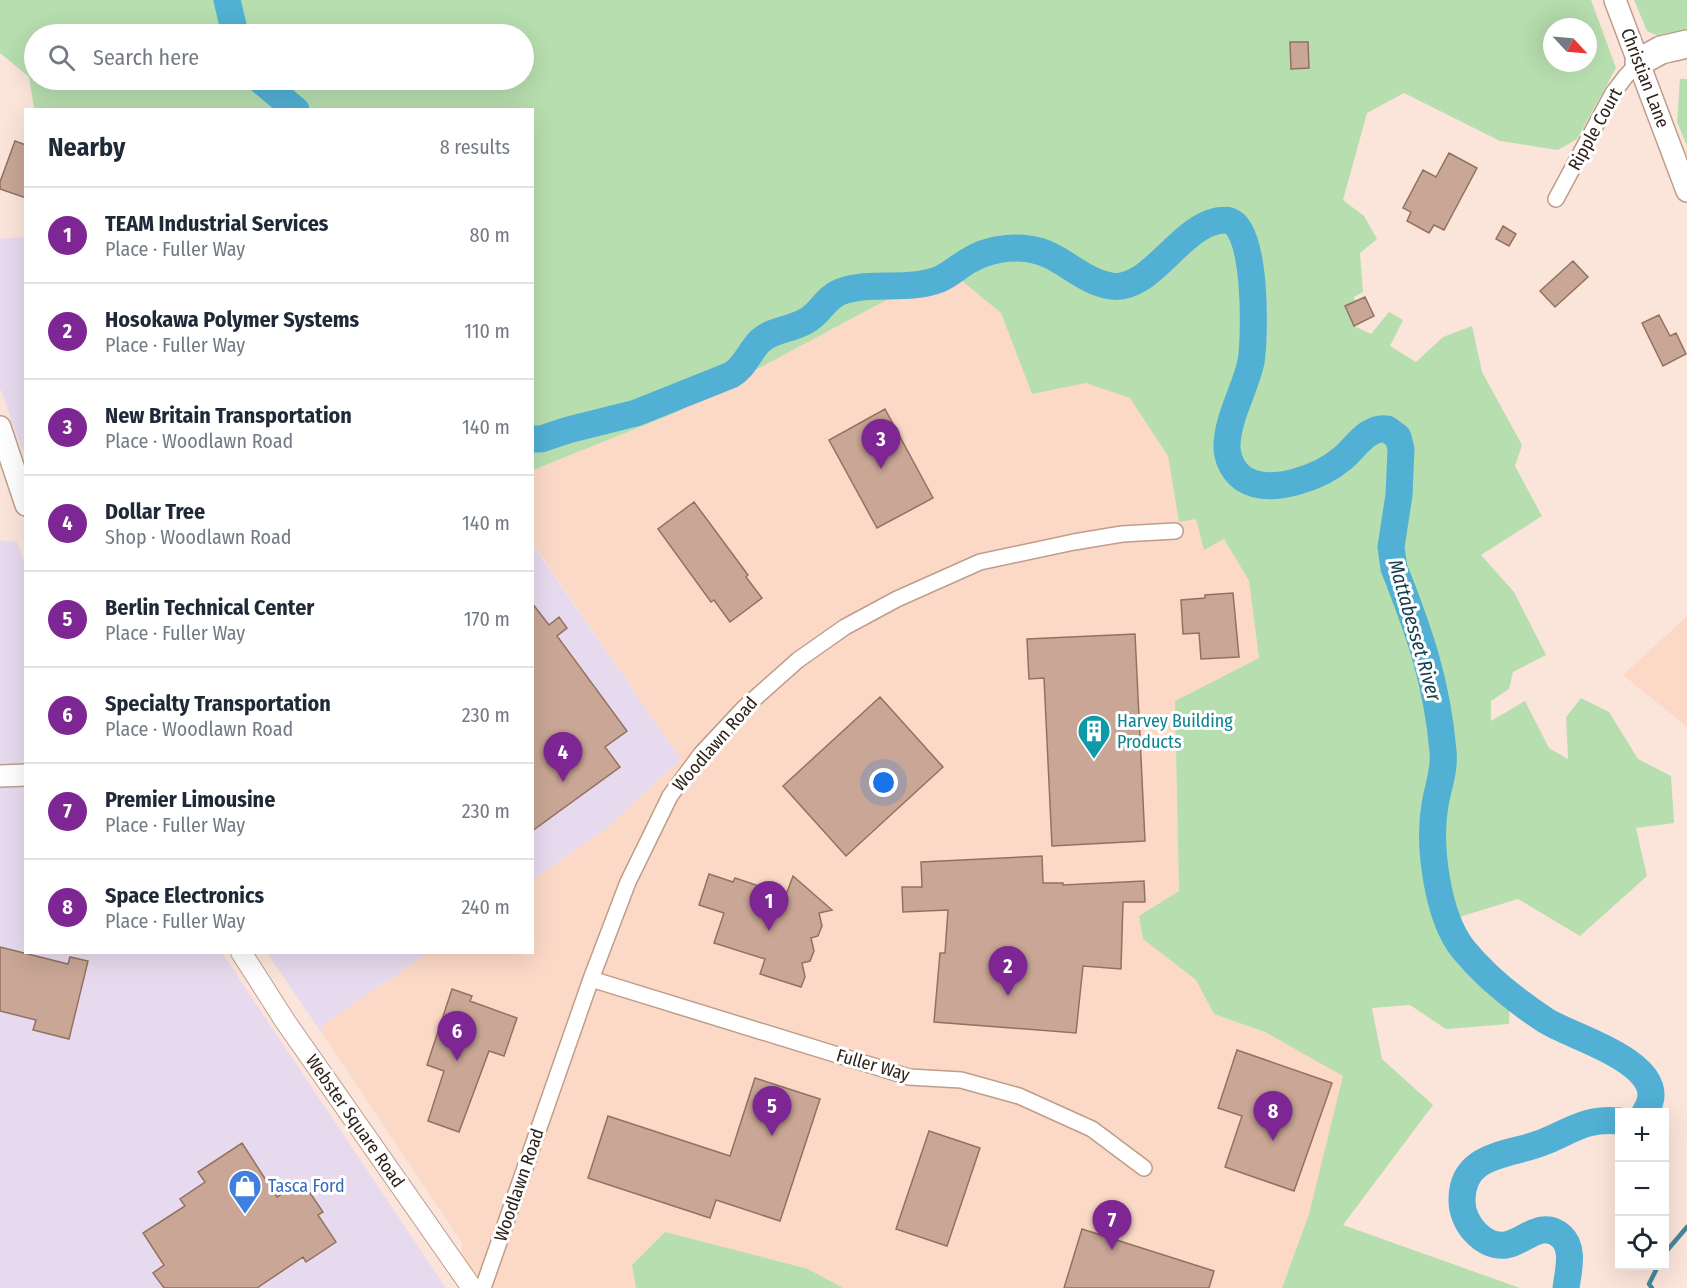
<!DOCTYPE html>
<html lang="en">
<head>
<meta charset="utf-8">
<style>
  :root { --surface:#fff; --page:#f6f6f7; --text:#1f2937; --muted:#747a83; --line:#e0e1e3; --accent:#7d2694 }
  body { margin:0; font-family:"Fira Sans Condensed",sans-serif; background:var(--page); color:var(--text) }
  .controls { position:absolute; right:18px; bottom:18px; display:grid; overflow:hidden; border-radius:0px; box-shadow:0 6px 24px #0002 }
  .controls button { width:54px; height:54px; display:grid; place-items:center; padding:0; border:0; border-bottom:2px solid var(--line); background:var(--surface); color:var(--text); font:30px sans-serif }
  .compass { position:absolute; left:1543px; top:18px; width:54px; height:54px; border-radius:50%; background:var(--surface); box-shadow:0 6px 24px #0002; rotate:116deg }
  .you { position:absolute; left:884px; top:783px; width:21px; height:21px; margin:-15px; border:4px solid #fff; border-radius:50%; background:#1a73e8; box-shadow:0 0 0 9px #1a73e833 }
  .badge { display:grid; place-items:center; width:39px; height:39px; border-radius:50%; background:var(--accent); color:#fff; font-size:20px; font-weight:700 }
  .pin { position:absolute; translate:-50% -50px; filter:drop-shadow(0 2px 3px #0008) }
  .pin::after { content:''; position:absolute; top:32px; width:21px; height:18px; background:inherit; clip-path:polygon(0 0,100% 0,50% 100%) }
  .list { margin:0; padding:0; list-style:none }
  h2 { display:flex; justify-content:space-between; align-items:center; height:78px; margin:0; padding:0 24px; font-size:26px }
  h2 small { font-size:20px; font-weight:400; color:var(--muted) }
  .list li { display:grid; grid-template-columns:39px 1fr auto; gap:18px; align-items:center; box-sizing:border-box; height:96px; padding:0 24px; border-top:2px solid var(--line) }
  .list b { display:block; font-size:22px; white-space:nowrap }
  .list p { margin:0; font-size:20px; white-space:nowrap; color:var(--muted) }
  .list em { font-size:20px; font-style:normal; color:var(--muted) }
  .icon { flex:none; width:33px; height:33px; fill:none; stroke:currentColor; stroke-width:2; stroke-linecap:round; stroke-linejoin:round }
  .map { position:relative; flex:none; width:1687px; height:1288px; overflow:hidden }
  .search { position:absolute; background:var(--surface); box-shadow:0 6px 24px #0002; left:24px; top:24px; width:510px; height:66px; display:flex; align-items:center; gap:15px; box-sizing:border-box; padding:0 21px; border-radius:33px; color:var(--muted); font-size:22px }
  .panel { position:absolute; background:var(--surface); box-shadow:0 6px 24px #0002; left:24px; top:108px; width:510px; height:846px; border-radius:0px }
  .map>svg:first-child { display:block }
</style>
</head>
<body>
<div class="map">
<svg width="1687" height="1288" viewBox="0 0 1687 1288">
  <rect width="100%" height="100%" fill="#fbe5da"/>
  <path fill="#e8daee" d="M 22,237 L 26,238 L 25,457 L 0,388 L 0,239 Z
    M 0,540 L 17,542 L 25,564 L 26,952 L 222,953 L 446,1288 L 0,1288 Z
    M 532,544 L 681,759 L 607,828 L 533,880 Z
    M 267,953 L 428,953 L 322,1026 L 323,1035 Z"/>
  <path fill="#fcd9c7" d="M 961,280 L 1001,313 L 1032,394 L 1086,383 L 1130,397 L 1168,456 L 1179,521 L 1196,518 L 1224,539 L 1249,581 L 1259,658 L 1175,701 L 1179,891 L 1143,939 L 1196,980 L 1214,1014 L 1265,1032 L 1344,1075 L 1309,1214 L 1282,1288 L 843,1288 L 808,1269 L 632,1265 L 636,1288 L 461,1288 L 462,1243 L 323,1035 L 322,1026 L 428,953 L 532,952 L 533,880 L 607,828 L 681,759 L 533,544 L 533,470 L 675,413 L 894,296 Z
    M 1687,616 L 1687,727 L 1623,675 Z"/>
  <path fill="#b7deaf" fill-rule="evenodd" d="M 0,0 L 1591,0 L 1616,68 L 1577,139 L 1558,150 L 1500,141 L 1404,93 L 1367,113 L 1343,200 L 1364,216 L 1377,239 L 1360,253 L 1363,292 L 1354,297 L 1355,301 L 1345,307 L 1354,326 L 1371,334 L 1389,312 L 1403,320 L 1390,346 L 1416,362 L 1443,337 L 1472,326 L 1482,372 L 1522,445 L 1515,466 L 1542,516 L 1481,555 L 1514,592 L 1546,655 L 1513,672 L 1509,689 L 1491,701 L 1491,721 L 1525,701 L 1549,748 L 1568,759 L 1566,717 L 1581,698 L 1609,712 L 1638,759 L 1671,776 L 1674,823 L 1636,828 L 1647,876 L 1580,936 L 1518,899 L 1443,922 L 1510,998 L 1509,1024 L 1446,1029 L 1410,1005 L 1372,1008 L 1382,1059 L 1433,1105 L 1343,1225 L 1520,1288 L 1282,1288 L 1309,1214 L 1343,1076 L 1265,1032 L 1214,1014 L 1196,980 L 1143,939 L 1139,916 L 1179,891 L 1175,701 L 1259,658 L 1249,581 L 1224,539 L 1204,550 L 1196,519 L 1179,522 L 1168,456 L 1130,398 L 1086,383 L 1032,394 L 1001,313 L 961,280 L 894,296 L 675,413 L 533,470 L 532,110 L 38,109 L 34,108 L 29,77 L 0,53 ZM 1552,27 L 1588,27 L 1588,63 L 1552,63 ZM 34,34 L 524,34 L 524,80 L 34,80 Z
    M 1634,0 L 1687,0 L 1687,38 L 1660,37 L 1647,31 Z
    M 1680,79 L 1687,79 L 1687,146 L 1677,122 Z
    M 665,1232 L 808,1269 L 843,1288 L 636,1288 L 632,1265 Z"/>
  <g fill="none" stroke-linecap="round" stroke-linejoin="round">
    <path stroke="#47859c" stroke-width="4.5" d="M 1664,1254 L 1687,1227
      M 1652,1288 L 1649,1284 L 1658,1266"/>
    <path stroke="#51b0d4" stroke-width="27" d="M 227,0 L 235,34
      M 260,80 L 296,110
      M 532,439 L 541,439 L 568,430 L 636,413 L 731,375 C 745,367 749,352 760,341 C 773,329 791,330 806,321 C 820,314 825,298 840,292 C 872,280 908,292 940,279 C 951,274 959,266 970,260 C 986,250 1010,246 1029,249 C 1060,253 1080,281 1111,286 C 1147,292 1174,237 1210,223 C 1216,221 1224,219 1230,221 C 1257,230 1255,338 1251,362 C 1245,390 1226,420 1227,449 C 1228,461 1234,472 1244,479 C 1271,496 1321,477 1343,458 C 1356,447 1368,426 1387,429 L 1398,437 L 1401,449 L 1399,495 L 1391,547 L 1394,568 C 1419,631 1437,682 1443,751 C 1445,771 1438,786 1435,805 C 1428,845 1437,916 1463,949 C 1485,976 1516,1001 1545,1020 C 1572,1038 1677,1065 1645,1112
      M 1566,1288 C 1568,1272 1575,1248 1561,1236 C 1541,1219 1524,1242 1506,1245 C 1482,1248 1462,1222 1462,1201 C 1461,1151 1513,1156 1546,1141 C 1575,1129 1586,1118 1620,1121"/>
  </g>
  <path fill="#c9a695" stroke="#917261" stroke-width="1.5" d="M 1290,42 L 1308,42 L 1309,68 L 1291,69 Z
    M 15,141 L 26,145 L 26,198 L 0,189 L 0,182 Z
    M 1449,153 L 1477,168 L 1444,230 L 1434,225 L 1429,233 L 1407,221 L 1411,212 L 1403,208 L 1423,170 L 1436,177 Z
    M 1503,226 L 1516,234 L 1509,246 L 1496,239 Z
    M 1573,261 L 1588,277 L 1555,307 L 1540,291 Z
    M 1365,297 L 1374,316 L 1354,326 L 1345,306 Z
    M 1659,315 L 1670,336 L 1676,333 L 1686,354 L 1663,366 L 1642,323 Z
    M 885,409 L 933,498 L 877,528 L 829,440 Z
    M 694,502 L 748,575 L 746,577 L 762,598 L 730,622 L 714,600 L 711,602 L 658,529 Z
    M 1233,593 L 1239,657 L 1201,659 L 1199,633 L 1183,634 L 1181,600 L 1205,598 L 1205,595 Z
    M 532,603 L 549,625 L 559,617 L 567,628 L 557,636 L 627,731 L 605,747 L 620,767 L 532,831 Z
    M 1135,634 L 1145,841 L 1052,846 L 1044,678 L 1029,679 L 1027,639 Z
    M 880,697 L 943,767 L 846,856 L 783,786 Z
    M 1042,856 L 1043,883 L 1063,883 L 1063,885 L 1144,881 L 1145,902 L 1123,902 L 1121,969 L 1083,966 L 1076,1033 L 934,1022 L 940,953 L 945,953 L 948,910 L 903,912 L 902,887 L 922,887 L 921,862 Z
    M 709,874 L 733,882 L 735,878 L 786,895 L 793,876 L 832,910 L 819,913 L 822,926 L 818,936 L 811,938 L 814,951 L 810,961 L 802,963 L 805,977 L 801,987 L 760,974 L 765,959 L 714,943 L 724,913 L 699,905 Z
    M 0,947 L 68,964 L 70,957 L 88,961 L 69,1039 L 33,1030 L 36,1020 L 0,1011 Z
    M 452,989 L 472,996 L 470,1001 L 517,1018 L 504,1056 L 489,1051 L 459,1132 L 428,1121 L 444,1071 L 427,1065 Z
    M 1237,1050 L 1332,1083 L 1294,1191 L 1225,1167 L 1242,1116 L 1218,1108 Z
    M 755,1078 L 820,1099 L 780,1221 L 716,1200 L 710,1218 L 588,1178 L 608,1116 L 730,1156 Z
    M 929,1131 L 980,1148 L 947,1246 L 896,1229 Z
    M 242,1143 L 277,1197 L 302,1181 L 323,1212 L 318,1215 L 336,1242 L 306,1262 L 303,1257 L 257,1288 L 164,1288 L 153,1273 L 164,1265 L 143,1233 L 185,1206 L 180,1199 L 205,1182 L 198,1172 Z
    M 1082,1229 L 1214,1271 L 1209,1288 L 1064,1288 Z"/>
  <g fill="none" stroke-linecap="round" stroke-linejoin="round">
    <g stroke="#be9d8b" stroke-width="18">
      <path id="minor" d="M 1556,199 L 1613,93 L 1626,76 L 1639,62
        M 591,979 L 909,1077 L 961,1080 L 1019,1096 L 1092,1129 L 1144,1168
        M 483,1288 L 591,979 L 628,882 L 670,796 L 701,754 L 744,708 L 798,660 L 845,627 L 897,599 L 980,562 L 1074,542 L 1122,534 L 1175,531"/>
    </g>
    <g stroke="#be9d8b" stroke-width="22">
      <path id="tertiary" d="M 241,952 L 285,1021 L 472,1288"/>
    </g>
    <g stroke="#be9d8b" stroke-width="24">
      <path id="secondary" d="M 1615,0 L 1687,191
        M 0,427 L 26,505
        M 0,776 L 26,775"/>
    </g>
    <g stroke="#be9d8b" stroke-width="30">
      <path id="motorway" d="M 1639,62 L 1661,50 L 1687,44"/>
    </g>
    <use href="#minor" stroke="#fff" stroke-width="15"/>
    <use href="#tertiary" stroke="#fff" stroke-width="20"/>
    <use href="#secondary" stroke="#fff" stroke-width="21"/>
    <use href="#motorway" stroke="#fff" stroke-width="27"/>
  </g>
  <defs>
    <g id="building-pin" transform="scale(1.725)"><path d="M0 17L-7.5 6A9.5 9.5 0 1 1 7.5 6Z" fill="#0f9aa8" stroke="#fff"/><path d="M-4-6H4V6H1V3H-1V6H-4ZM-2.5-4.3h1.7v1.8h-1.7ZM.8-4.3h1.7v1.8H.8ZM-2.5-1h1.7V.8h-1.7ZM.8-1h1.7V.8H.8Z" fill="#fff"/></g>
    <g id="shop-pin" transform="scale(1.725)"><path d="M0 17L-7.5 6A9.5 9.5 0 1 1 7.5 6Z" fill="#3f7fe0" stroke="#fff"/><path d="M-5-2.5h2.3a2.7 3.5 0 0 1 5.4 0H5L5.5 6h-11ZM-1.5-2.5h3a1.5 2.3 0 0 0-3 0Z" fill="#fff"/></g>
  </defs>
  <g fill-rule="evenodd">
    <use href="#building-pin" x="1094" y="731"/>
    <use href="#shop-pin" x="245" y="1186"/>
  </g>
  <g text-anchor="middle" dominant-baseline="central" stroke-width="6" stroke-linejoin="round" paint-order="stroke">
    <g font-size="18" fill="#2f221b" stroke="#fff">
      <text transform="translate(1645 78) rotate(69)">Christian Lane</text>
      <text transform="translate(1595 129) rotate(-61)">Ripple Court</text>
      <text transform="translate(715 744) rotate(-49)">Woodlawn Road</text>
      <text transform="translate(873 1065) rotate(16)">Fuller Way</text>
      <text transform="translate(355 1121) rotate(55)">Webster Square Road</text>
      <text transform="translate(519 1185) rotate(-71)">Woodlawn Road</text>
    </g>
    <g font-size="18" fill="#0d838f" stroke="#fff" text-anchor="start">
      <text x="1117" y="721">Harvey Building<tspan x="1117" dy="21">Products</tspan></text>
    </g>
    <g font-size="18" fill="#366cbe" stroke="#fff" text-anchor="start">
      <text x="268" y="1186">Tasca Ford</text>
    </g>
    <g font-size="20" font-style="italic" fill="#133e4d" stroke="#fff">
      <text transform="translate(1415 630) rotate(74)">Mattabesset River</text>
    </g>
  </g>
</svg>
<div class="controls">
<button>+</button>
<button>−</button>
<button><svg class="icon" aria-label="locate" viewBox="0 0 24 24"><circle cx="12" cy="12" r="6"/><path d="M12 2v4M12 18v4M2 12h4M18 12h4"/></svg></button>
</div>
<svg class="compass" viewBox="-18 -18 36 36"><path d="M0-13l5 13h-10z" fill="#e53935"/><path d="M0 13l5-13h-10z" fill="#747a83"/></svg>
<div class="you"></div>
<div class="pin badge" style="left:769px;top:931px">1</div>
<div class="pin badge" style="left:1008px;top:996px">2</div>
<div class="pin badge" style="left:881px;top:469px">3</div>
<div class="pin badge" style="left:563px;top:782px">4</div>
<div class="pin badge" style="left:772px;top:1136px">5</div>
<div class="pin badge" style="left:457px;top:1061px">6</div>
<div class="pin badge" style="left:1112px;top:1250px">7</div>
<div class="pin badge" style="left:1273px;top:1141px">8</div>
<div class="search"><svg class="icon" aria-label="search" viewBox="0 0 24 24"><circle cx="10" cy="10" r="6"/><path d="M15 15l6 6"/></svg>Search here</div>
<section class="panel">
<h2>Nearby<small>8 results</small></h2>
<ul class="list">
<li><span class="badge">1</span><div><b>TEAM Industrial Services</b><p>Place · Fuller Way</p></div><em>80 m</em></li>
<li><span class="badge">2</span><div><b>Hosokawa Polymer Systems</b><p>Place · Fuller Way</p></div><em>110 m</em></li>
<li><span class="badge">3</span><div><b>New Britain Transportation</b><p>Place · Woodlawn Road</p></div><em>140 m</em></li>
<li><span class="badge">4</span><div><b>Dollar Tree</b><p>Shop · Woodlawn Road</p></div><em>140 m</em></li>
<li><span class="badge">5</span><div><b>Berlin Technical Center</b><p>Place · Fuller Way</p></div><em>170 m</em></li>
<li><span class="badge">6</span><div><b>Specialty Transportation</b><p>Place · Woodlawn Road</p></div><em>230 m</em></li>
<li><span class="badge">7</span><div><b>Premier Limousine</b><p>Place · Fuller Way</p></div><em>230 m</em></li>
<li><span class="badge">8</span><div><b>Space Electronics</b><p>Place · Fuller Way</p></div><em>240 m</em></li>
</ul>
</section>
</div>
</body>
</html>
